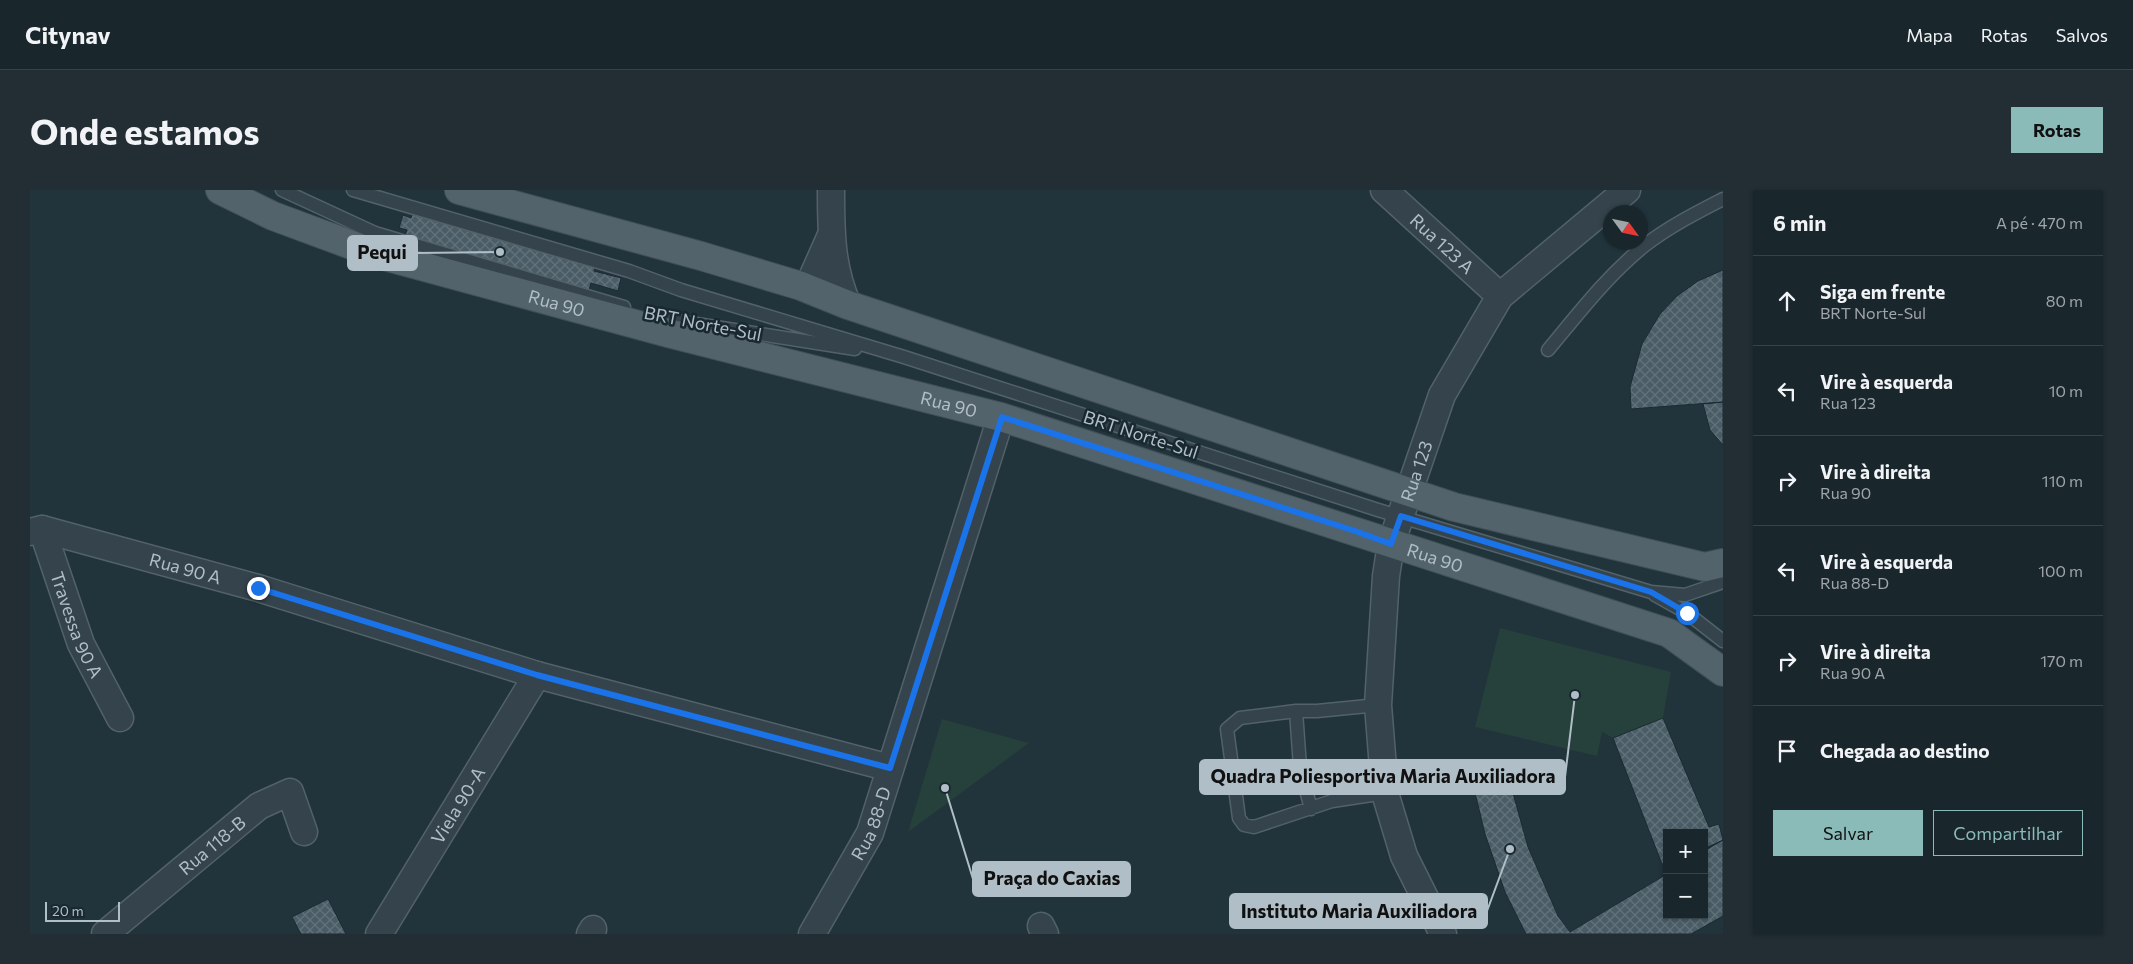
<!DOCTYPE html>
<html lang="pt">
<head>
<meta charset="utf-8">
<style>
  :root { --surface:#19262c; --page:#222e34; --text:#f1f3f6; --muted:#9fa5a9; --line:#374348; --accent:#8bbbb9 }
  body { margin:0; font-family:Commissioner,sans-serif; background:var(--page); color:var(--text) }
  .controls { position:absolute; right:15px; bottom:15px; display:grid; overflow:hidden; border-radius:0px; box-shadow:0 1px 4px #0004 }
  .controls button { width:45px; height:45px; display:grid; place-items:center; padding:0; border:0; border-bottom:1px solid var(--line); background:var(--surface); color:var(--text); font:25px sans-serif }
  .compass { position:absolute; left:1573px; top:15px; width:45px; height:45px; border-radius:50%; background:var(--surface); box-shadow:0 1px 4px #0004; rotate:123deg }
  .scale { position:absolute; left:15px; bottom:12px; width:75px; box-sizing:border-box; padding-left:5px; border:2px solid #b0bfc7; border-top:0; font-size:14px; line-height:18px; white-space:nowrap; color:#b0bfc7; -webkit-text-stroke:4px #1a2930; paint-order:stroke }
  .stop { position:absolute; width:15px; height:15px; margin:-11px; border:4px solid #1a73e8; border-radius:50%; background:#fff }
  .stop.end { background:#1a73e8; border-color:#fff; box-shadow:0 1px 5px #0008 }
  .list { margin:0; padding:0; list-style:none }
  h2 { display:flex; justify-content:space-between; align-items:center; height:65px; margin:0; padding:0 20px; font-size:21px }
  h2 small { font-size:16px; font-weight:400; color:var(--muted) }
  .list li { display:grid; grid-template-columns:32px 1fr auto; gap:15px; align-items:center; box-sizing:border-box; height:90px; padding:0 20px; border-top:1px solid var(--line) }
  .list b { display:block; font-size:19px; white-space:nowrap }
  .list p { margin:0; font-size:16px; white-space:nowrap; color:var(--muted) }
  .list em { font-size:16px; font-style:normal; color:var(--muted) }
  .actions { display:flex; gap:10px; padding:15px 20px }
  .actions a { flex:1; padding:11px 0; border:1px solid var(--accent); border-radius:0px; text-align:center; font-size:18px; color:var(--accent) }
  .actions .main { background:var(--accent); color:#111 }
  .icon { flex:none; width:28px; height:28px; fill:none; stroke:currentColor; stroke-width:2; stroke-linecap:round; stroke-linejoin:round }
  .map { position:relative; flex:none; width:1693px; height:744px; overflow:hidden; border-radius:0px }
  header { display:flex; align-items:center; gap:30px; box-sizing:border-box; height:70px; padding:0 25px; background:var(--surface); border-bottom:1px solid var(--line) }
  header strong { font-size:24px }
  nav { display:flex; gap:28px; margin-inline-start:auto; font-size:18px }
  .intro { display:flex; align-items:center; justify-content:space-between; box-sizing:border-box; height:120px; padding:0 30px }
  h1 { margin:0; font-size:35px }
  .button { padding:12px 22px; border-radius:0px; background:var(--accent); color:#111; font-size:18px; font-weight:700 }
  main { display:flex; gap:30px; padding:0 30px }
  aside { flex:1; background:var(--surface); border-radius:0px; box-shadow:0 1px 4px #0004 }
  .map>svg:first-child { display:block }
</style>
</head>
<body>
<header>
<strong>Citynav</strong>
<nav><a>Mapa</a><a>Rotas</a><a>Salvos</a></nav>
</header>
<div class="intro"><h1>Onde estamos</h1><a class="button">Rotas</a></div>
<main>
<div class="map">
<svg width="1693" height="744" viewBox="0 0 1693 744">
  <defs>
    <pattern id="building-cross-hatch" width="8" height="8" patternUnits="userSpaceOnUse" patternTransform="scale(1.25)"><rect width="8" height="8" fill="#4a5d67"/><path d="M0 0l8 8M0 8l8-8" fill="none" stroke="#62727b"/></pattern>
  </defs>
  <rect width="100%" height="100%" fill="#21333b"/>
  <path fill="#26403b" d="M 1470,438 L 1641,482 L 1633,528 L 1583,548 L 1572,542 L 1567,566 L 1445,537 Z
    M 912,529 L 999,553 L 878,642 Z"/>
  <path fill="url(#building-cross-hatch)" stroke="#1c2b32" d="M 383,21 L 566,74 L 564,81 L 591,88 L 588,101 L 561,93 L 558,104 L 373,51 L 377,40 L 369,38 L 373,25 L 381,28 Z
    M 1693,80 L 1693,212 L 1601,219 L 1600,197 L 1612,154 L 1630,124 L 1647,106 L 1668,91 Z
    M 1693,212 L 1693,255 L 1680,240 L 1673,214 Z
    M 1633,528 L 1679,637 L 1689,634 L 1693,650 L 1674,659 L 1674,643 L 1637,643 L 1637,672 L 1632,674 L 1583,548 Z
    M 1476,578 L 1498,657 L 1528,726 L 1540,742 L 1637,684 L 1637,725 L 1674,725 L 1674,661 L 1693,650 L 1693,726 L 1661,744 L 1496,744 L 1475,702 L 1455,644 L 1441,586 Z
    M 298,709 L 316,744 L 271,744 L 262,727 Z"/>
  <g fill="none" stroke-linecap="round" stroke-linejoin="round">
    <g stroke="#536269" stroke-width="15">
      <path id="lane" d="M 252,0 L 345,43 L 594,117
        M 323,0 L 599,81 L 651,100 L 874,167 L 1348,320 L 1621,402 L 1655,405 L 1693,392
        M 635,129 L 825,159
        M 1518,160 C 1548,124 1577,86 1614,56 C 1638,37 1666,23 1693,9
        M 1625,405 L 1657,423 L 1693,451
        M 1348,515 L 1287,521 L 1266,521 L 1210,528 L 1197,539 L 1209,628 L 1214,635 L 1224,637 L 1302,611 L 1355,603
        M 1266,521 L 1270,577 L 1281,619
        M 1203,587 L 1270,577"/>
    </g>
    <g stroke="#536269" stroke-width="29">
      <g id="street">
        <path d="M 801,0 C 801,40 801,78 818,115"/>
        <path id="s1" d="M 1354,0 L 1470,106"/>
        <path d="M 771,96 L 781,90 L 801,45"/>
        <path id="s2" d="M 12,339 L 51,454 L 90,528"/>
        <path id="s3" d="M 0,342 L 12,339 L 228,398 L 507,485 L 860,578"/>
        <path d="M 1011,736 L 1015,744"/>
        <path id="s4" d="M 75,744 L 229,616 L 260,602 L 274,642"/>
        <path id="s5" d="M 349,744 L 507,485"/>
        <path d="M 560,744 L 563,739"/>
        <path id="s6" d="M 782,744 L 840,643 L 971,227"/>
        <path id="s7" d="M 1413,744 L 1374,666 L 1355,603 L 1348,515 L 1356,386 L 1361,354 L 1412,205 L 1470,106 L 1597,0"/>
      </g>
    </g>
    <g stroke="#415057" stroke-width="30">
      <g id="primary">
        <path id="s8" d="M 190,0 L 243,26 L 343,63 L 638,143 L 971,227 L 1639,443 L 1693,482"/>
        <path d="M 429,0 L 671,66 L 771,96 L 818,115 L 1424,317 L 1675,377 L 1693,373"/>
      </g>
    </g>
    <use href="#lane" stroke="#35444c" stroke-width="12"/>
    <use href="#street" stroke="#35444c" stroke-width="26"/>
    <use href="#primary" stroke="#53636c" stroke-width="28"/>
  </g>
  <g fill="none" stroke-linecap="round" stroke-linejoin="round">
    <path stroke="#1a73e8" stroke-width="6" d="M 228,398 L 507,485 L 860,578 L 972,227 L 1325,341 L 1361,354 L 1371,326 L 1621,402 L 1657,423"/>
  </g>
  <g text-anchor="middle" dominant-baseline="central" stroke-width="5" stroke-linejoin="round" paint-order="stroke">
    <g font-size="18" fill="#b0bfc7" stroke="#1a2930">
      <text stroke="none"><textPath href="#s1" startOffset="79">Rua 123 A</textPath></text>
      <text stroke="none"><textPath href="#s8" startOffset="356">Rua 90</textPath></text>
      <text transform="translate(673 133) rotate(11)">BRT Norte-Sul</text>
      <text stroke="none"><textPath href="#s8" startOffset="761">Rua 90</textPath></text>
      <text transform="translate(1111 244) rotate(18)">BRT Norte-Sul</text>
      <text stroke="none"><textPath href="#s7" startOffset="480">Rua 123</textPath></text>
      <text stroke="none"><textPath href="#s8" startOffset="1271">Rua 90</textPath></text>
      <text stroke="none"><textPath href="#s3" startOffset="161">Rua 90 A</textPath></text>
      <text stroke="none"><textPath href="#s2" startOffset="102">Travessa 90 A</textPath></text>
      <text stroke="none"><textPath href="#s5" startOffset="151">Viela 90-A</textPath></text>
      <text stroke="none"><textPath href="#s6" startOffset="126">Rua 88-D</textPath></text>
      <text stroke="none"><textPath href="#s4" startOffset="139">Rua 118-B</textPath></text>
    </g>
  </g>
  <path fill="none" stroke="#b0bfc7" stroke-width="2" d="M470 62L387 63M1545 505L1535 587M915 598L943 689M1480 659L1457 721"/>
  <g fill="#b0bfc7" stroke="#1a2930" stroke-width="2">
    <circle cx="470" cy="62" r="5"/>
    <circle cx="1545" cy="505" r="5"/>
    <circle cx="915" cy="598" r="5"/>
    <circle cx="1480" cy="659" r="5"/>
  </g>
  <g fill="#b0bfc7" stroke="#b0bfc7" stroke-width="2">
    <rect x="318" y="46" width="69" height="34" rx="5"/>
    <rect x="1170" y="570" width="365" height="34" rx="5"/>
    <rect x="943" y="672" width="157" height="34" rx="5"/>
    <rect x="1200" y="704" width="257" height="34" rx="5"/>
  </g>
  <g font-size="19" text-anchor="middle" font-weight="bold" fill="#111">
    <text x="352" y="69">Pequi</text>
    <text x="1353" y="593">Quadra Poliesportiva Maria Auxiliadora</text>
    <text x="1022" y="695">Praça do Caxias</text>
    <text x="1329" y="728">Instituto Maria Auxiliadora</text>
  </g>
</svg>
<div class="controls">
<button>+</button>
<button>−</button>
</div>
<svg class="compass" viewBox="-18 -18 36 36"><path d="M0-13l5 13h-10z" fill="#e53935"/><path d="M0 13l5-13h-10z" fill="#9fa5a9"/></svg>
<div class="scale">20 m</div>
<div class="stop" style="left:1657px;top:423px"></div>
<div class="stop end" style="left:228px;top:398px"></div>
</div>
<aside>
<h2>6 min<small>A pé · 470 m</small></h2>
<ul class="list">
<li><svg class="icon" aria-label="ahead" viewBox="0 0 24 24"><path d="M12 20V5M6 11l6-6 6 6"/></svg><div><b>Siga em frente</b><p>BRT Norte-Sul</p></div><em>80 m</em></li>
<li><svg class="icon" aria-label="left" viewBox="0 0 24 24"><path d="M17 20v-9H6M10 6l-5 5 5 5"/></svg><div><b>Vire à esquerda</b><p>Rua 123</p></div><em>10 m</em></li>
<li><svg class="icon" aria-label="right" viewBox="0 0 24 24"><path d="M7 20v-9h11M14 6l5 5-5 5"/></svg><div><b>Vire à direita</b><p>Rua 90</p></div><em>110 m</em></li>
<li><svg class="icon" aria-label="left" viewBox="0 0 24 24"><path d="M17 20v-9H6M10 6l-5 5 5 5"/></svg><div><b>Vire à esquerda</b><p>Rua 88-D</p></div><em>100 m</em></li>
<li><svg class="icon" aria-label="right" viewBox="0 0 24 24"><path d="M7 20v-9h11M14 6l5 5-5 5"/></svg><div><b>Vire à direita</b><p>Rua 90 A</p></div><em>170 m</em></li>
<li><svg class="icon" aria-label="arrive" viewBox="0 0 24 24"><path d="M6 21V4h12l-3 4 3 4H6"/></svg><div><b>Chegada ao destino</b></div></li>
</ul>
<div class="actions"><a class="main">Salvar</a><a>Compartilhar</a></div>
</aside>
</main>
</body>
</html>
